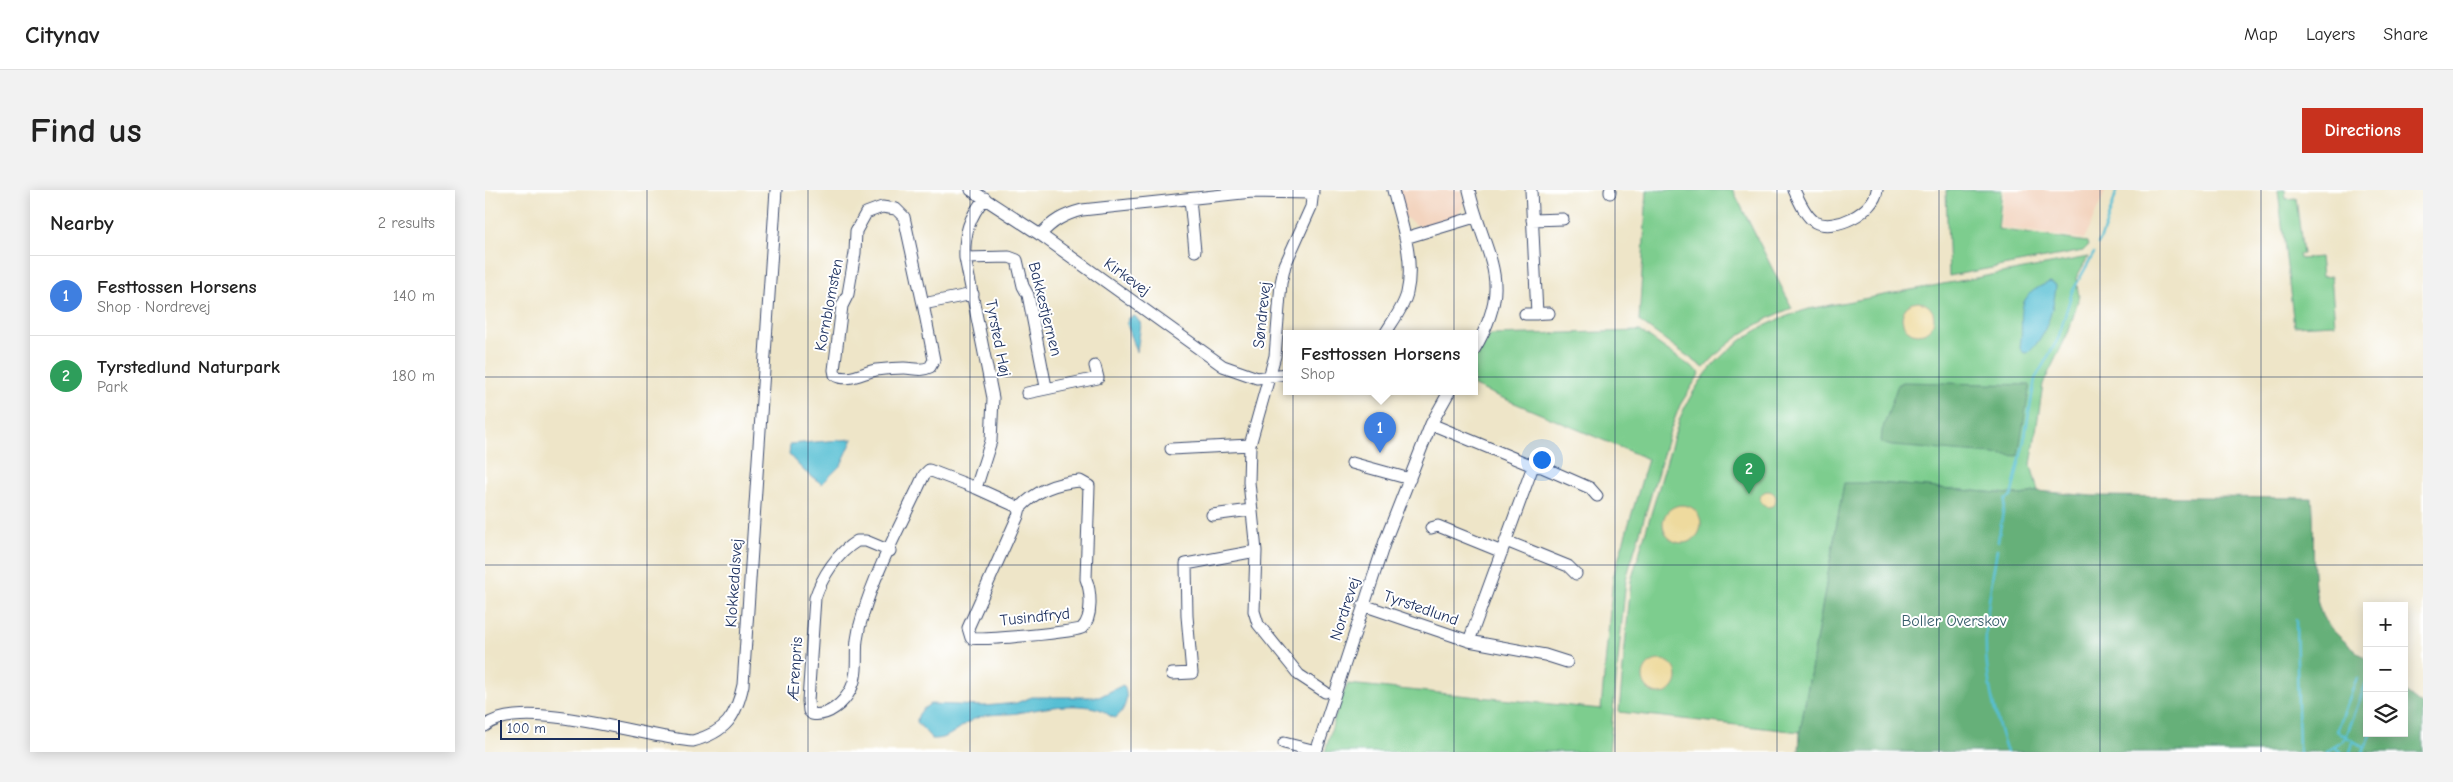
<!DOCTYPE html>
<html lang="en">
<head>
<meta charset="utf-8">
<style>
  :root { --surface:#fff; --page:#f2f2f2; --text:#222; --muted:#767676; --line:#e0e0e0; --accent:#c8321e }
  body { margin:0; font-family:"Comic Neue",sans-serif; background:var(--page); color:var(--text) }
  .controls { position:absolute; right:15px; bottom:15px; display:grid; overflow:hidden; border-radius:0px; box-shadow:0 2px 12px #0003 }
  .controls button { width:45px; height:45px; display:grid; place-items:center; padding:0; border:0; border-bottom:1px solid var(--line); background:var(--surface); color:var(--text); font:25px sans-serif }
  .scale { position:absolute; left:15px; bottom:12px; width:120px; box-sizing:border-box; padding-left:5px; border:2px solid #1b2f5e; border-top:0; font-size:14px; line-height:18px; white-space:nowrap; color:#1b2f5e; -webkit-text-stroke:4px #fff; paint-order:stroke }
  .you { position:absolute; left:1056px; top:269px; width:18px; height:18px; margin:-12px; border:4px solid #fff; border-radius:50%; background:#1a73e8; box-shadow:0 0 0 8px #1a73e833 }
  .badge { display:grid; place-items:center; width:32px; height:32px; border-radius:50%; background:var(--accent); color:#fff; font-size:16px; font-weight:700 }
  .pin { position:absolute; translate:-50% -41px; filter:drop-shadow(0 1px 2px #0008) }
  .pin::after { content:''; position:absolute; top:26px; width:18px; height:15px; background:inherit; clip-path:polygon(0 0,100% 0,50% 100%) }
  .popup { position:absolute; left:798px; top:140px; width:195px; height:65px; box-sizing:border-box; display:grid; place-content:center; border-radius:0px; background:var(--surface); filter:drop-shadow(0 1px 4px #0005); font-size:16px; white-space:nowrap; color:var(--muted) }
  .popup b { font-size:19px; color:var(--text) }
  .popup::after { content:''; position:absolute; left:50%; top:100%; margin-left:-10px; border:10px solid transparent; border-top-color:var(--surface) }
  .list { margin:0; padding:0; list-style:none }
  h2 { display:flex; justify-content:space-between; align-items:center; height:65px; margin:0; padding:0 20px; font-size:21px }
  h2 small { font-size:16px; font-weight:400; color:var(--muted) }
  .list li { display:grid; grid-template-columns:32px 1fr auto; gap:15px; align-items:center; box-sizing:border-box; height:80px; padding:0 20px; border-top:1px solid var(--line) }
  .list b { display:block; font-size:19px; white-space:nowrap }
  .list p { margin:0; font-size:16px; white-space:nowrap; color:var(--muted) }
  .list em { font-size:16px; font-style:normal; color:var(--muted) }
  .icon { flex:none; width:28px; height:28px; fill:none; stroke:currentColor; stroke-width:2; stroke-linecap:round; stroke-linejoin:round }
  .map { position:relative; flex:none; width:1938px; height:562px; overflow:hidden; border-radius:0px }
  header { display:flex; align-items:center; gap:30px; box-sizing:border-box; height:70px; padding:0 25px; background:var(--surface); border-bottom:1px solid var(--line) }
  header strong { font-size:24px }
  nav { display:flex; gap:28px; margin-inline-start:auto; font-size:18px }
  .intro { display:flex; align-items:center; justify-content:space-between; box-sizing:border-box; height:120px; padding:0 30px }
  h1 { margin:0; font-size:35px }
  .button { padding:12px 22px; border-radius:0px; background:var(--accent); color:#fff; font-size:18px; font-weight:700 }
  main { display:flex; gap:30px; padding:0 30px }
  aside { flex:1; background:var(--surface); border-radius:0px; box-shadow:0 2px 12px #0003 }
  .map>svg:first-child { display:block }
</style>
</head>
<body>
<header>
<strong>Citynav</strong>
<nav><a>Map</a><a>Layers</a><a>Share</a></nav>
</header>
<div class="intro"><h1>Find us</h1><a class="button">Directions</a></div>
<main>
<aside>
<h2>Nearby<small>2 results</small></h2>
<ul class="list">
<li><span class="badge" style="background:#3f7fe0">1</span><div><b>Festtossen Horsens</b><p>Shop · Nordrevej</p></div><em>140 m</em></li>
<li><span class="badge" style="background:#2e9e5b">2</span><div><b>Tyrstedlund Naturpark</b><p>Park</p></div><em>180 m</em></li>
</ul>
</aside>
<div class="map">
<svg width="1938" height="562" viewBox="0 0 1938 562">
  <rect width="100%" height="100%" fill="#fff"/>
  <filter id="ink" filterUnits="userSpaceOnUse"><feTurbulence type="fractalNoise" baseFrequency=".02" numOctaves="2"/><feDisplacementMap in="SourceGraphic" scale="10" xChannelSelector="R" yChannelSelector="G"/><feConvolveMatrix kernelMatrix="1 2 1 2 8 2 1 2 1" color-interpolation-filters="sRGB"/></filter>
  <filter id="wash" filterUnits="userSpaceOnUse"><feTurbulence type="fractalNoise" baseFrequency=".0096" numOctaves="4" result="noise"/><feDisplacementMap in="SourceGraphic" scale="20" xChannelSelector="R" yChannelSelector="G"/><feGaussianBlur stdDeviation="1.12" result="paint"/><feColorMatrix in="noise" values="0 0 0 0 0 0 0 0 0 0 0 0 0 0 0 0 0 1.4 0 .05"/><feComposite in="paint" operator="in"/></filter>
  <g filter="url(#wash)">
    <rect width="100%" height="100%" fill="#eee5c8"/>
    <path fill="#f3d4bf" d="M 911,0 L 976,0 L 979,14 L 972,26 L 935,37 L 917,26 Z
      M 1520,0 L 1621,0 L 1599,49 L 1515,37 Z"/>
    <path fill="#7dcd8e" stroke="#4c7e76" d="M 1162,0 L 1248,0 L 1307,118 C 1272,132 1243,150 1219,178 L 1154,131 Z
      M 1461,0 L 1517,0 L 1513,39 L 1602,52 L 1603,56 L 1598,61 L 1464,86 Z
      M 1793,0 L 1800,0 L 1801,9 L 1811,8 L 1818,64 L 1814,64 L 1815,69 L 1835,67 L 1837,87 L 1846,86 L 1850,134 L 1809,136 Z
      M 1603,67 L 1591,88 L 1594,107 L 1584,141 L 1558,194 L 1546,275 L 1553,301 L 1537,305 L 1393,293 L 1359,294 L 1315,542 L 1134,522 L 1146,391 L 1194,230 C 1220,170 1261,137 1324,119 Z
      M 1155,141 L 1215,183 L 1195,215 L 1185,241 L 1141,389 L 1124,562 L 840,562 L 855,510 L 863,494 L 1116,519 L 1128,387 L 1163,269 L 989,196 L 989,172 L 1005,145 Z"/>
    <path fill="#66b079" stroke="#40706c" d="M 1418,192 L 1545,195 L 1533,266 L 1407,256 L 1396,253 L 1397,241 L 1413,194 Z
      M 1359,293 L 1393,293 L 1537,305 L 1553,301 L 1607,306 L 1827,308 C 1831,344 1824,390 1836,423 C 1841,438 1870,460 1882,470 L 1882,543 L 1919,543 L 1919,501 L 1938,516 L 1938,562 L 1314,562 L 1315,542 Z"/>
    <path fill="#eeda9e" stroke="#84847e" d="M1417 128a16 16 0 1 1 32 0a16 16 0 1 1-32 0Z
      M1275 309a8 8 0 1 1 16 0a8 8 0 1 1-16 0Z
      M1178 334a19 19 0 1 1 38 0a19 19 0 1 1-38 0Z
      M1158 487a17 17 0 1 1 34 0a17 17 0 1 1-34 0Z"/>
    <path fill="#57bfd4" stroke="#397799" d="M 1565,92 L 1571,95 C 1569,119 1561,146 1544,162 L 1539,163 L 1535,158 C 1541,124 1525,108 1565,92 Z
      M 650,126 L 656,134 L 652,162 L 642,134 L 644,128 Z
      M 368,249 L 356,275 L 337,294 L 319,281 L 304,265 L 305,254 Z
      M 638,495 C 645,505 640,522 630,528 C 623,526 620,521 614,519 C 588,512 559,518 533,523 C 521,525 507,523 495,527 C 477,532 467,550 447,549 L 432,532 C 432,523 438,519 445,514 L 500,516 L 531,513 L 547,507 L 614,507 Z"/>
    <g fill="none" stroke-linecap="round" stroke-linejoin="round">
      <path stroke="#57bfd4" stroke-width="2.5" d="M 1613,54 C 1622,36 1626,19 1632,0
        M 1513,351 L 1520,310 L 1526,307 L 1539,251 L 1550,189 L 1573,149 L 1587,102 L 1609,63
        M 1512,359 C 1508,386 1502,415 1501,442 C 1499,483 1509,524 1522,562
        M 1811,430 L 1814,562
        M 1872,488 L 1852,541 L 1880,558
        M 1849,557 L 1856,562
        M 1841,562 L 1857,552 L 1861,547 L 1881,493
        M 1865,562 L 1868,552
        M 1878,562 L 1887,543"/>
    </g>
  </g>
  <g filter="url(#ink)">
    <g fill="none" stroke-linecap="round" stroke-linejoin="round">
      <g stroke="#3b4a6e" stroke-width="13">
        <path id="minor" d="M 486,0 L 560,48 L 738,176 L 772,188 L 801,184
          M 828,0 L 826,17 L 800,75 L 796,93 L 790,166 L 765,255 L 764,292 L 771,361 L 769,421 L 773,434 L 814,485 L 840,502
          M 984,0 C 1000,70 1031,89 989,160
          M 1046,0 L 1052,124
          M 1125,0 L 1125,3
          M 1309,0 C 1314,10 1320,26 1330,32 C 1350,42 1389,22 1392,0
          M 705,9 L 710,61
          M 1047,30 L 1078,29
          M 555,45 C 568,31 578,25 597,20 L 767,2 L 828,3
          M 920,48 L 990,27
          M 480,68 L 524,67 L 532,70 L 538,96 L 543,105 L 561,197
          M 438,114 L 419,27 L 411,19 L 397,17 L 381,23 L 371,41 L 370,63 L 363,104 L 357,116 L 349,180 L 350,185 C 362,193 379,182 391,180 C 400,179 410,178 419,178 C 428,178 435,182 445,177 L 449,170 L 438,114 L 488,104
          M 1040,124 L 1064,123
          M 900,144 C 907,132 919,117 922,103 C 930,69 916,33 908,0
          M 542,203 L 613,188 L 610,176
          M 686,259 L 765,255
          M 867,273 L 925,289
          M 1048,276 L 1057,277 L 1105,298 L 1112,306
          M 491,298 L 506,251 L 508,208 L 480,68 C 479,44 484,27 500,8
          M 727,325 L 766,320
          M 946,338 L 953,336 L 1017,362
          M 1021,351 L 1083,376 L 1091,384
          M 405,361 L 381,351 L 372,351 C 352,363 337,387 330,408 L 323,511 L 324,521 L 327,524 C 343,527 359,513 366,499 C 374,483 370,467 372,450 C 373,442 375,433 378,424 C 391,379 419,329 439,285 L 444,280 L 491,298 L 535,318 L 533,326 L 483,438 L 486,448 C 494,451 592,442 597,438 C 608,428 606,401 601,389 L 604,296 L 595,291 C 570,293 552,300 535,318
          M 878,415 L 984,451 L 1048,276 L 946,234
          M 984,451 L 1060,465 L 1082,472
          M 687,484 L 707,483 L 702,426 L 701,374 L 771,361
          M 0,536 C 36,506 161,548 208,551 C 241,542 251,527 258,495 L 291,0
          M 799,553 L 831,561
          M 831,562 L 900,351 L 946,234 L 964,202"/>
      </g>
      <use href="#minor" stroke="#fff" stroke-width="11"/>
    </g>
  </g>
  <path fill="none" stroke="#1b2f5e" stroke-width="1" stroke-opacity="0.55" d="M 162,0 L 162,562M 323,0 L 323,562M 485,0 L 485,562M 646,0 L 646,562M 808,0 L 808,562M 969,0 L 969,562M 1130,0 L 1130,562M 1292,0 L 1292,562M 1454,0 L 1454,562M 1615,0 L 1615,562M 1776,0 L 1776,562M 0,187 L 1938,187M 0,375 L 1938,375"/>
  <g text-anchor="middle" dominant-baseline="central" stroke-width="4" stroke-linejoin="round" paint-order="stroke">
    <g font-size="16" fill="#1b2f5e" stroke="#fff">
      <text transform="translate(642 87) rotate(36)">Kirkevej</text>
      <text transform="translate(344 115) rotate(-79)">Kornblomsten</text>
      <text transform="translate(560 119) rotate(76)">Bakkestjernen</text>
      <text transform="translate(777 125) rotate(-84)">Søndrevej</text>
      <text transform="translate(513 148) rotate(79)">Tyrsted Høj</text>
      <text transform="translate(249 393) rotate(-86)">Klokkedalsvej</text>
      <text transform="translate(936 418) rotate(19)">Tyrstedlund</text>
      <text transform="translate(860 419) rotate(-72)">Nordrevej</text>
      <text transform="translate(550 427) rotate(-6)">Tusindfryd</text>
      <text transform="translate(310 479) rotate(-86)">Ærenpris</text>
    </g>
    <g font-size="16" fill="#385e6c" stroke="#fff">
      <text x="1469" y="431">Boller Overskov</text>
    </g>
  </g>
</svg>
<div class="controls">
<button>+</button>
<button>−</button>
<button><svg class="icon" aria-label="layers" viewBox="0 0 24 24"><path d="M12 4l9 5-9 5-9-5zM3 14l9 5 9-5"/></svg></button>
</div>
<div class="scale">100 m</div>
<div class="you"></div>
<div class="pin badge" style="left:895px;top:263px;background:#3f7fe0">1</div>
<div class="popup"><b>Festtossen Horsens</b>Shop</div>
<div class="pin badge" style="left:1264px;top:304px;background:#2e9e5b">2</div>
</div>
</main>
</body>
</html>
